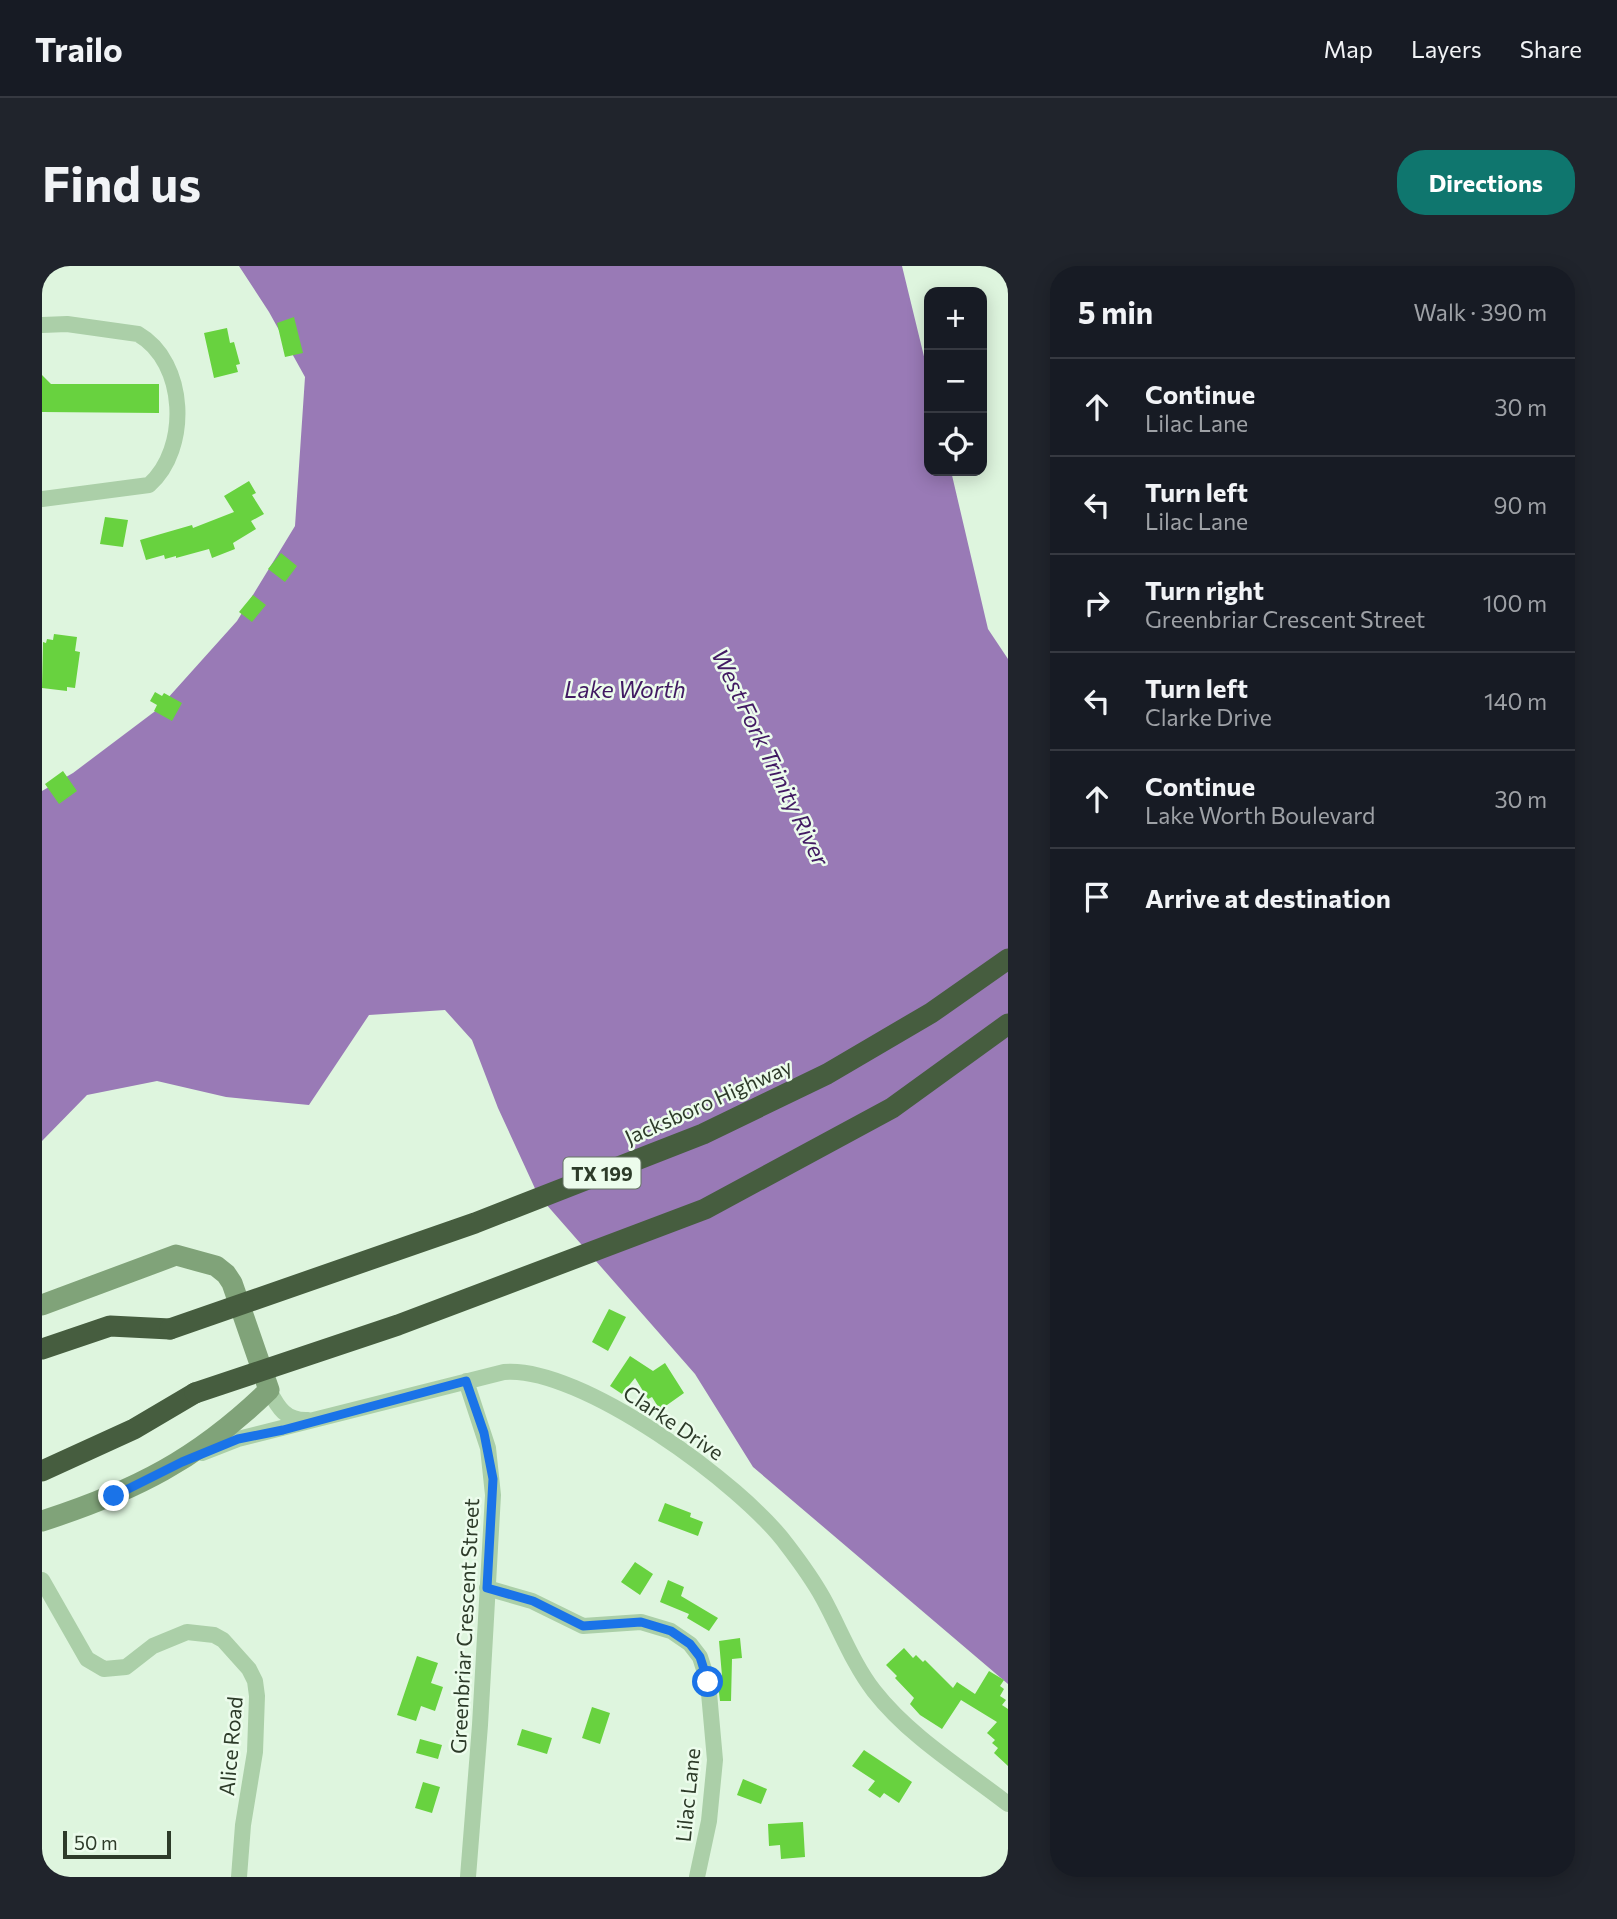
<!DOCTYPE html>
<html lang="en">
<head>
<meta charset="utf-8">
<style>
  :root { --surface:#171b24; --page:#20242c; --text:#f1f3f6; --muted:#9ea1a6; --line:#363941; --accent:#0f766e }
  body { margin:0; font-family:Commissioner,sans-serif; background:var(--page); color:var(--text) }
  .controls { position:absolute; right:21px; top:21px; display:grid; overflow:hidden; border-radius:14px; box-shadow:0 4px 18px #0003 }
  .controls button { width:63px; height:63px; display:grid; place-items:center; padding:0; border:0; border-bottom:2px solid var(--line); background:var(--surface); color:var(--text); font:35px sans-serif }
  .scale { position:absolute; left:21px; bottom:18px; width:108px; box-sizing:border-box; padding-left:7px; border:4px solid #2d3b29; border-top:0; font-size:19px; line-height:24px; white-space:nowrap; color:#2d3b29; -webkit-text-stroke:5px #ecfcec; paint-order:stroke }
  .stop { position:absolute; width:21px; height:21px; margin:-16px; border:5px solid #1a73e8; border-radius:50%; background:#fff }
  .stop.end { background:#1a73e8; border-color:#fff; box-shadow:0 2px 7px #0008 }
  .list { margin:0; padding:0; list-style:none }
  h2 { display:flex; justify-content:space-between; align-items:center; height:91px; margin:0; padding:0 28px; font-size:30px }
  h2 small { font-size:23px; font-weight:400; color:var(--muted) }
  .list li { display:grid; grid-template-columns:46px 1fr auto; gap:21px; align-items:center; box-sizing:border-box; height:98px; padding:0 28px; border-top:2px solid var(--line) }
  .list b { display:block; font-size:26px; white-space:nowrap }
  .list p { margin:0; font-size:23px; white-space:nowrap; color:var(--muted) }
  .list em { font-size:23px; font-style:normal; color:var(--muted) }
  .icon { flex:none; width:38px; height:38px; fill:none; stroke:currentColor; stroke-width:2; stroke-linecap:round; stroke-linejoin:round }
  .map { position:relative; flex:none; width:966px; height:1611px; overflow:hidden; border-radius:28px }
  header { display:flex; align-items:center; gap:42px; box-sizing:border-box; height:98px; padding:0 35px; background:var(--surface); border-bottom:2px solid var(--line) }
  header strong { font-size:33px }
  nav { display:flex; gap:38px; margin-inline-start:auto; font-size:24px }
  .intro { display:flex; align-items:center; justify-content:space-between; box-sizing:border-box; height:168px; padding:0 42px }
  h1 { margin:0; font-size:49px }
  .button { padding:18px 32px; border-radius:28px; background:var(--accent); color:#fff; font-size:24px; font-weight:700 }
  main { display:flex; gap:42px; padding:0 42px }
  aside { flex:1; background:var(--surface); border-radius:28px; box-shadow:0 4px 18px #0003 }
  .map>svg:first-child { display:block }
</style>
</head>
<body>
<header>
<strong>Trailo</strong>
<nav><a>Map</a><a>Layers</a><a>Share</a></nav>
</header>
<div class="intro"><h1>Find us</h1><a class="button">Directions</a></div>
<main>
<div class="map">
<svg width="966" height="1611" viewBox="0 0 966 1611">
  <rect width="100%" height="100%" fill="#def5de"/>
  <path fill="#997ab6" d="M 197,0 L 860,0 L 887,111 L 887,205 L 909,205 L 946,363 L 966,393 L 966,1418 L 711,1201 L 653,1108 L 496,929 L 456,842 L 430,774 L 403,744 L 327,749 L 267,839 L 184,831 L 115,815 L 45,829 L 0,875 L 0,525 L 31,507 L 116,443 L 195,355 L 253,260 L 263,111 L 227,46 Z"/>
  <path fill="#68d23f" d="M 252,51 L 261,87 L 243,91 L 235,57 Z
    M 185,62 L 188,77 L 192,76 L 198,98 L 194,99 L 196,106 L 172,112 L 162,67 Z
    M 0,109 L 9,118 L 117,118 L 117,147 L 0,146 Z
    M 207,215 L 214,227 L 210,229 L 222,248 L 209,255 L 214,263 L 191,277 L 193,283 L 170,292 L 167,283 L 134,292 L 134,290 L 123,293 L 122,289 L 104,294 L 98,274 L 150,259 L 151,262 L 192,246 L 182,230 Z
    M 63,251 L 86,254 L 81,281 L 58,278 Z
    M 239,287 L 255,300 L 243,316 L 226,303 Z
    M 211,329 L 224,339 L 210,356 L 197,346 Z
    M 12,368 L 35,371 L 33,385 L 38,386 L 33,422 L 25,421 L 25,425 L 0,422 L 1,376 L 4,377 L 5,373 L 11,374 Z
    M 113,426 L 120,430 L 122,427 L 140,437 L 130,455 L 112,445 L 115,439 L 108,435 Z
    M 21,505 L 35,525 L 17,538 L 3,518 Z
    M 567,1043 L 584,1051 L 566,1085 L 550,1076 Z
    M 588,1090 L 611,1105 L 623,1097 L 642,1127 L 618,1144 L 610,1131 L 606,1133 L 593,1112 L 580,1128 L 568,1120 Z
    M 623,1237 L 649,1247 L 648,1251 L 661,1256 L 656,1270 L 616,1255 Z
    M 593,1296 L 611,1308 L 598,1329 L 579,1316 Z
    M 626,1314 L 642,1321 L 639,1330 L 676,1352 L 667,1365 L 645,1352 L 647,1348 L 618,1336 Z
    M 698,1372 L 700,1392 L 690,1393 L 689,1435 L 678,1435 L 675,1410 L 680,1410 L 677,1375 Z
    M 862,1382 L 871,1392 L 874,1389 L 881,1396 L 883,1394 L 911,1422 L 915,1416 L 933,1428 L 947,1405 L 962,1414 L 958,1420 L 962,1423 L 958,1430 L 964,1434 L 960,1439 L 966,1443 L 966,1500 L 952,1487 L 956,1482 L 950,1477 L 953,1474 L 945,1467 L 955,1456 L 919,1434 L 900,1463 L 878,1449 L 868,1438 L 872,1432 L 853,1412 L 855,1410 L 844,1399 Z
    M 375,1390 L 396,1397 L 389,1417 L 401,1421 L 393,1445 L 379,1440 L 374,1455 L 355,1449 Z
    M 550,1441 L 568,1447 L 558,1478 L 540,1472 Z
    M 480,1463 L 510,1472 L 505,1488 L 475,1479 Z
    M 378,1473 L 400,1479 L 396,1493 L 374,1487 Z
    M 822,1484 L 870,1516 L 857,1537 L 842,1527 L 838,1532 L 826,1524 L 833,1515 L 810,1500 Z
    M 701,1513 L 725,1523 L 719,1538 L 695,1529 Z
    M 381,1516 L 398,1521 L 390,1547 L 373,1542 Z
    M 761,1556 L 763,1591 L 739,1593 L 738,1579 L 727,1580 L 726,1558 Z"/>
  <g fill="none" stroke-linecap="round" stroke-linejoin="round">
    <path stroke="#abcfa8" stroke-width="16" d="M 0,59 L 25,58 L 96,68 C 145,96 148,183 107,219 L 0,233
      M 424,1115 L 446,1182 L 451,1229 L 438,1459 L 426,1611
      M 227,1124 C 236,1142 244,1155 266,1154
      M 160,1187 L 196,1173 L 462,1106 C 538,1099 701,1219 745,1279 C 758,1296 771,1314 781,1332 C 798,1363 811,1398 832,1425 C 868,1471 921,1503 966,1538
      M 0,1314 L 45,1393 L 62,1403 L 84,1401 L 111,1380 L 145,1366 L 172,1369 L 181,1374 L 207,1403 L 213,1415 L 215,1430 L 213,1486 L 201,1559 L 197,1611
      M 445,1322 L 490,1335 L 541,1360 L 599,1356 L 629,1365 L 648,1378 L 658,1391 L 666,1416 L 673,1494 L 667,1555 L 655,1611"/>
    <path stroke="#80a379" stroke-width="21" d="M 0,1039 L 134,989 L 174,1000 L 184,1008 L 190,1017 L 227,1124 C 156,1193 93,1225 0,1255"/>
    <path stroke="#465d3f" stroke-width="21" d="M 0,1083 L 68,1060 L 128,1063
      M 0,1205 L 92,1163 L 153,1127"/>
    <path stroke="#465d3f" stroke-width="21" d="M 128,1063 L 433,957 L 661,868 L 785,808 L 889,747 L 966,693
      M 153,1127 L 356,1059 L 663,943 L 850,842 L 966,758"/>
  </g>
  <g fill="none" stroke-linecap="round" stroke-linejoin="round">
    <path stroke="#1a73e8" stroke-width="9" d="M 72,1230 L 140,1196 L 196,1173 L 241,1164 L 424,1115 L 442,1167 L 451,1213 L 445,1322 L 491,1335 L 541,1360 L 599,1356 L 629,1365 L 648,1378 L 658,1391 L 666,1416"/>
  </g>
  <g text-anchor="middle" dominant-baseline="central" stroke-width="5" stroke-linejoin="round" paint-order="stroke">
    <rect fill="#ecfcec" stroke="#667564" stroke-width="2" x="521.5" y="891.5" width="77" height="31" rx="5"/>
    <g font-size="19" font-weight="bold" fill="#2d3b29">
      <text x="560" y="907">TX 199</text>
    </g>
    <g font-size="21" fill="#2d3b29" stroke="#ecfcec">
      <text transform="translate(666 835) rotate(-24)">Jacksboro Highway</text>
      <text transform="translate(632 1156) rotate(34)">Clarke Drive</text>
      <text transform="translate(422 1360) rotate(-87)">Greenbriar Crescent Street</text>
      <text transform="translate(188 1480) rotate(-85)">Alice Road</text>
      <text transform="translate(645 1529) rotate(-84)">Lilac Lane</text>
    </g>
    <g font-size="23" font-style="italic" fill="#411962" stroke="#ecfcec">
      <text x="583" y="423">Lake Worth</text>
      <text transform="translate(729 491) rotate(64)">West Fork Trinity River</text>
    </g>
  </g>
</svg>
<div class="controls">
<button>+</button>
<button>−</button>
<button><svg class="icon" aria-label="locate" viewBox="0 0 24 24"><circle cx="12" cy="12" r="6"/><path d="M12 2v4M12 18v4M2 12h4M18 12h4"/></svg></button>
</div>
<div class="scale">50 m</div>
<div class="stop" style="left:666px;top:1416px"></div>
<div class="stop end" style="left:72px;top:1230px"></div>
</div>
<aside>
<h2>5 min<small>Walk · 390 m</small></h2>
<ul class="list">
<li><svg class="icon" aria-label="ahead" viewBox="0 0 24 24"><path d="M12 20V5M6 11l6-6 6 6"/></svg><div><b>Continue</b><p>Lilac Lane</p></div><em>30 m</em></li>
<li><svg class="icon" aria-label="left" viewBox="0 0 24 24"><path d="M17 20v-9H6M10 6l-5 5 5 5"/></svg><div><b>Turn left</b><p>Lilac Lane</p></div><em>90 m</em></li>
<li><svg class="icon" aria-label="right" viewBox="0 0 24 24"><path d="M7 20v-9h11M14 6l5 5-5 5"/></svg><div><b>Turn right</b><p>Greenbriar Crescent Street</p></div><em>100 m</em></li>
<li><svg class="icon" aria-label="left" viewBox="0 0 24 24"><path d="M17 20v-9H6M10 6l-5 5 5 5"/></svg><div><b>Turn left</b><p>Clarke Drive</p></div><em>140 m</em></li>
<li><svg class="icon" aria-label="ahead" viewBox="0 0 24 24"><path d="M12 20V5M6 11l6-6 6 6"/></svg><div><b>Continue</b><p>Lake Worth Boulevard</p></div><em>30 m</em></li>
<li><svg class="icon" aria-label="arrive" viewBox="0 0 24 24"><path d="M6 21V4h12l-3 4 3 4H6"/></svg><div><b>Arrive at destination</b></div></li>
</ul>
</aside>
</main>
</body>
</html>
